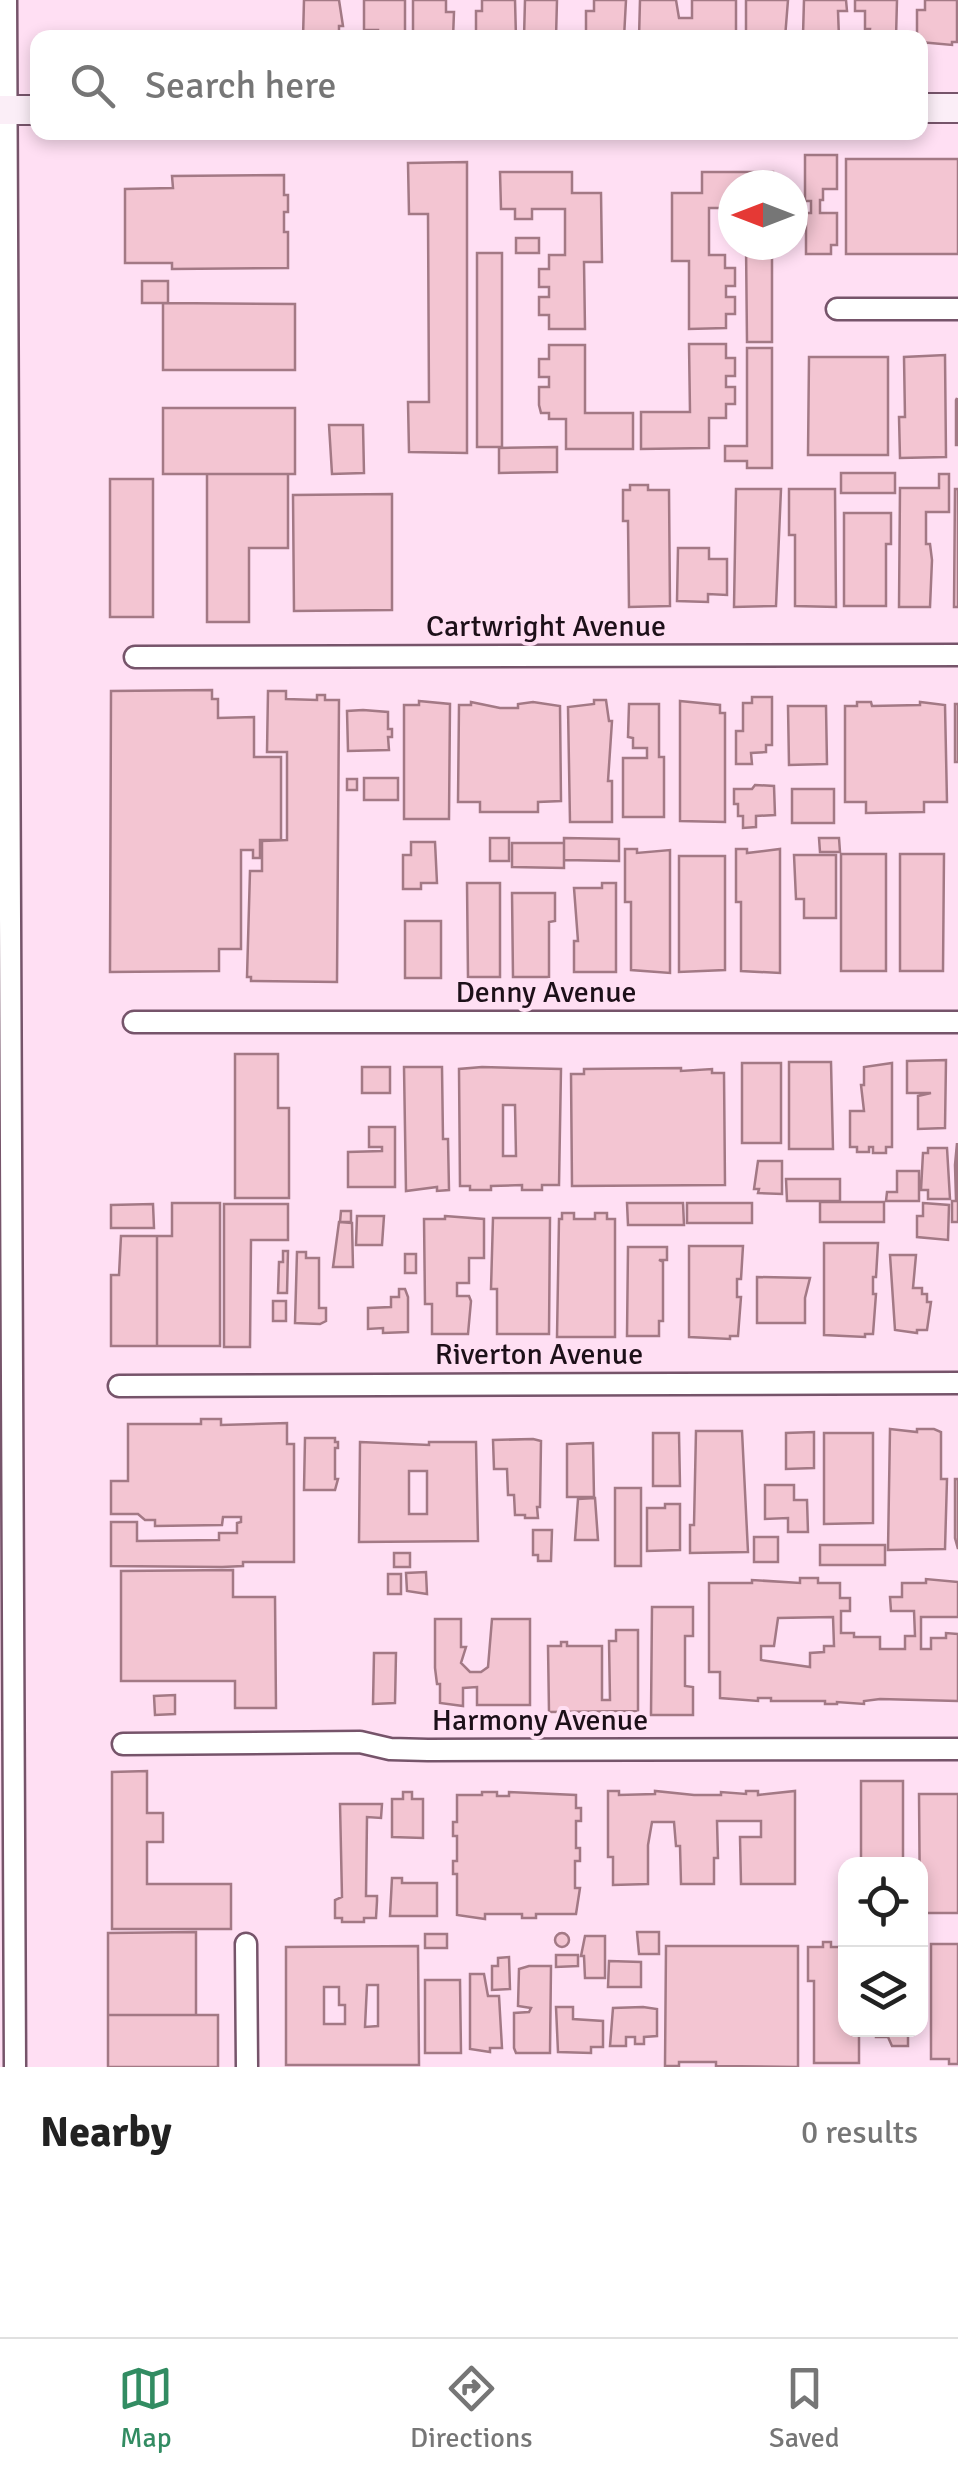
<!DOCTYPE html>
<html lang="en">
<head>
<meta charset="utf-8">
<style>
  :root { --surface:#fff; --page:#f2f2f2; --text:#222; --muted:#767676; --line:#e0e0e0; --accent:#328c62 }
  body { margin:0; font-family:Signika,sans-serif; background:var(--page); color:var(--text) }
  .controls { position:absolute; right:30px; bottom:30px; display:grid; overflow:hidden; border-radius:20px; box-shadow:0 5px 15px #0003 }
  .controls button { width:90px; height:90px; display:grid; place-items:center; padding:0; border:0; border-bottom:2px solid var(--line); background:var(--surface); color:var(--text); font:50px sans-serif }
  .compass { position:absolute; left:718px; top:170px; width:90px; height:90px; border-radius:50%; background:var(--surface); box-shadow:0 5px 15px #0003; rotate:270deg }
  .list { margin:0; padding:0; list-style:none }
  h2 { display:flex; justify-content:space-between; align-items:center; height:130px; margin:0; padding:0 40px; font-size:42px }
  h2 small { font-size:32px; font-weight:400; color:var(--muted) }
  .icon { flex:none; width:55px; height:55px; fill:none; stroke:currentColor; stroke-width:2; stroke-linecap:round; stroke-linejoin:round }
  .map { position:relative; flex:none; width:958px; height:2067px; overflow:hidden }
  .search { position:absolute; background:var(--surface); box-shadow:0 5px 15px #0003; left:30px; right:30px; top:30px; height:110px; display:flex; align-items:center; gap:25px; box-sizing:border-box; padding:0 35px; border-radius:20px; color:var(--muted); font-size:38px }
  .sheet { height:270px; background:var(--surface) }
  nav { display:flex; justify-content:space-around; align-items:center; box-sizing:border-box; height:140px; border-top:2px solid var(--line); background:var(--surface); font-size:28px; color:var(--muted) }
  nav a { display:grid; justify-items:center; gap:5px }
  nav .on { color:var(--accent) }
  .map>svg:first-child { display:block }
</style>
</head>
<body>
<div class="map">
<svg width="958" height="2067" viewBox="0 0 958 2067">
  <rect width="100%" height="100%" fill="#ffdff3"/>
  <path fill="#f3c5d2" stroke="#a37985" stroke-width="2.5" fill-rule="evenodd" d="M 304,0 L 339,0 L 343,26 L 339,26 L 339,38 L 303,38 Z
    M 364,0 L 405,0 L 405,34 L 378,36 L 378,30 L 364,30 Z
    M 413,0 L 446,0 L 446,12 L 454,12 L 453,38 L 413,38 Z
    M 482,0 L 515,0 L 516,38 L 476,38 L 476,11 L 482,11 Z
    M 525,0 L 557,0 L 556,38 L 524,38 Z
    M 594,0 L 626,0 L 624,38 L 586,38 L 586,11 L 594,11 Z
    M 640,0 L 676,0 L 679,18 L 692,18 L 692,0 L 736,0 L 736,38 L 639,38 Z
    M 746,0 L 788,0 L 785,38 L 746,38 Z
    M 804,0 L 846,0 L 847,11 L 838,11 L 839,38 L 803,35 Z
    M 855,0 L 897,0 L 896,38 L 869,38 L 870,29 L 865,29 L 865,11 L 855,11 Z
    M 925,0 L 957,0 L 957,42 L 952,42 L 952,45 L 920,42 L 920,38 L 917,38 L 917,10 L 925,10 Z
    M 805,155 L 837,155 L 837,189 L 823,189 L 823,200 L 820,200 L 820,213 L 837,213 L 837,245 L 831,245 L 831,254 L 806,254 L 806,213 L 811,213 L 811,201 L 805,201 Z
    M 846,159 L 958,159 L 958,254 L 846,254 Z
    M 467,162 L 467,453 L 409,452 L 408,402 L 429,402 L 428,214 L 409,214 L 408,163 Z
    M 500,172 L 572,172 L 572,193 L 601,193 L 602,262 L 584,262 L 585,329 L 549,329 L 549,315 L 539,315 L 539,297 L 549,297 L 549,287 L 539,287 L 539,269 L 549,269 L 549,255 L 565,255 L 565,209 L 532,209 L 532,219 L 515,219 L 515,209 L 501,209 Z
    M 702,172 L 773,172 L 773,185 L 733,185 L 733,208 L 709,208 L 709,255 L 725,255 L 725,268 L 735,268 L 735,286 L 726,286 L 726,297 L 735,297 L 735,314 L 726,314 L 726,328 L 689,329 L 689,261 L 672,261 L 672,193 L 702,193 Z
    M 284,175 L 284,195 L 288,195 L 288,212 L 284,212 L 284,232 L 288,232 L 288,268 L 172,269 L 172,263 L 125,263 L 125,189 L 173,188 L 172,176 Z
    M 516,238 L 539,238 L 539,253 L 516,253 Z
    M 746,245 L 772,245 L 772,342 L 747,342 Z
    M 477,253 L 502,253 L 502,447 L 477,447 Z
    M 142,281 L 168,281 L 168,303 L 142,303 Z
    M 163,303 L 295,304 L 295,370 L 163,370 Z
    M 689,344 L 726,344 L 726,358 L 735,358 L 735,376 L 726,376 L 726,387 L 735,387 L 735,404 L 726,404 L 726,418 L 709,418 L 709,448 L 641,449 L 641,412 L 690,412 Z
    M 549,345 L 585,345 L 585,413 L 633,413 L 633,449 L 566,449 L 566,419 L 549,419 L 549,413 L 541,413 L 539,405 L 539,387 L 549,387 L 549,377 L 539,377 L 539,359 L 549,359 Z
    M 747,348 L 772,348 L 772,468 L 747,468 L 747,461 L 725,461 L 725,446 L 747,446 Z
    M 945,355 L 946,457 L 900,458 L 899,417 L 905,417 L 904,357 Z
    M 809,357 L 888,357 L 888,455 L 808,455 Z
    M 957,398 L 958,445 L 956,445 L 956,400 Z
    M 163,408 L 295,408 L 295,474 L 163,474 Z
    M 329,425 L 363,425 L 364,473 L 332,474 Z
    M 557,447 L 557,472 L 499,473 L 499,448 Z
    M 841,473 L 895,473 L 895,493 L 841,493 Z
    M 207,474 L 288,474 L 288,548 L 249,548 L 249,622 L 207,622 Z
    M 939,474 L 949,474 L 949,512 L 926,512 L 926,544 L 930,544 L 932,560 L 930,607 L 899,607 L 900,488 L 939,488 Z
    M 110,479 L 153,479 L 153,617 L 110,617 Z
    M 630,485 L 648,485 L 648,490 L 669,490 L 670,606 L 629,607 L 628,521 L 623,521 L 623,490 L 630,490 Z
    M 736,489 L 781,489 L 776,606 L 734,607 Z
    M 789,489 L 835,489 L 836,607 L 795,606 L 795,535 L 789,535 Z
    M 955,489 L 958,489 L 958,607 L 954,607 Z
    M 392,494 L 392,610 L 294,611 L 293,495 Z
    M 844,513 L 891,513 L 891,544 L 886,544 L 886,606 L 844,606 Z
    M 678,548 L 709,548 L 709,559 L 727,559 L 727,595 L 708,594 L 708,602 L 677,601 Z
    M 212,690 L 212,699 L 218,699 L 218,718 L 254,717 L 254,757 L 281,757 L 281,840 L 260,840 L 260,858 L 253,858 L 253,850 L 241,850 L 241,949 L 219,949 L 219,971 L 110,972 L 111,691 Z
    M 268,691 L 286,691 L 286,699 L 317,700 L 317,695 L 325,695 L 325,700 L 339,700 L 337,982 L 251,981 L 251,977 L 247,977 L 250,871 L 262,871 L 262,841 L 287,840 L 287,752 L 267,752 Z
    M 752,697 L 772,697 L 772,745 L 766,745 L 766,752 L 751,753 L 752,764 L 736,764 L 736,731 L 743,731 L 743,703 L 752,703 Z
    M 594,700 L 606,700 L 609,721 L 612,721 L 608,781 L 612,781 L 612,822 L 570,822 L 568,707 L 594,704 Z
    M 419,701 L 450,704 L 449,819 L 404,819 L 404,705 L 419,705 Z
    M 680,701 L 720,705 L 720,713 L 725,713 L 725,822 L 680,821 Z
    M 471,702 L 500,708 L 518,708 L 518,704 L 533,702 L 560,706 L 561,801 L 538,802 L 538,812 L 480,812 L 480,802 L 458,802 L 459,705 L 471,705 Z
    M 857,702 L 871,702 L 872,706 L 920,705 L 920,702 L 945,705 L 947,802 L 924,802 L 924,812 L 866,813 L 866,802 L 845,802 L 845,706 L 857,706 Z
    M 629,704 L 659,704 L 659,757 L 664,757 L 664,817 L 623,817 L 623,758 L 647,758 L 647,748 L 633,748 L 633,738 L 628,737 Z
    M 955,704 L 958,704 L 958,762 L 955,762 Z
    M 788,706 L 826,706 L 827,764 L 789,765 Z
    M 363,710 L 388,712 L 388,729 L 392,729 L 392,737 L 388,737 L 389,750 L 348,751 L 347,711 Z
    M 364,778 L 398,778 L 398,800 L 364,800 Z
    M 347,779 L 357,779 L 357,790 L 347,790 Z
    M 755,785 L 774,786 L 775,815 L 756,816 L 756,827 L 743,828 L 743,816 L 738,816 L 738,804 L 734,804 L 734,789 L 752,789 Z
    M 792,789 L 834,789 L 834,823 L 792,823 Z
    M 490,838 L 509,838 L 509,861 L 490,861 Z
    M 564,838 L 619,839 L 619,861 L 564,860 Z
    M 819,838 L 839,838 L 840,852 L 820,852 Z
    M 411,842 L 435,842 L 437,883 L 421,883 L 421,889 L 403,889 L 403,855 L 411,855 Z
    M 512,843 L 564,843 L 564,868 L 512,867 Z
    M 625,849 L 637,849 L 637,853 L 670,850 L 670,973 L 631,970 L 631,902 L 625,902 Z
    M 736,849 L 747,849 L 747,853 L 780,849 L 780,973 L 741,971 L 741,902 L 736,902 Z
    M 841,854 L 886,854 L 886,971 L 841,971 Z
    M 900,854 L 944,854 L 943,971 L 900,971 Z
    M 794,855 L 836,855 L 836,918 L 804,918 L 804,899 L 796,899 Z
    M 679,856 L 725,856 L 725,970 L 679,972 Z
    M 467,883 L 500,883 L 500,977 L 468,977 Z
    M 602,883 L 616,883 L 616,972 L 574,972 L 574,941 L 578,941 L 574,888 L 602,888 Z
    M 512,893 L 555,893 L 555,921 L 549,922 L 549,977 L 513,977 Z
    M 405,921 L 441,921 L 441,978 L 405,978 Z
    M 235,1054 L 278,1054 L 278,1108 L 289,1108 L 289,1198 L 235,1198 Z
    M 946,1060 L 945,1128 L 918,1129 L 918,1096 L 931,1093 L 907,1093 L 907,1061 Z
    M 789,1062 L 831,1062 L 833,1149 L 789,1149 Z
    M 742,1063 L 781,1063 L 781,1143 L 742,1143 Z
    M 892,1063 L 892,1147 L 886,1147 L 886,1153 L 873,1153 L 873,1147 L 869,1147 L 869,1152 L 857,1152 L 857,1147 L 850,1147 L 850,1111 L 864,1111 L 861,1085 L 864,1085 L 864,1067 Z
    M 362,1067 L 390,1067 L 390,1093 L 362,1093 Z
    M 404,1067 L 442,1067 L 443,1139 L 448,1139 L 449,1190 L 437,1191 L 437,1187 L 406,1191 Z
    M 482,1067 L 561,1069 L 559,1185 L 542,1185 L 542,1190 L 522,1190 L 522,1185 L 491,1186 L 491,1190 L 470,1190 L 470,1186 L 460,1186 L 459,1069 ZM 503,1105 L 515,1105 L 516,1156 L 503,1156 Z
    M 681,1068 L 681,1071 L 712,1069 L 712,1073 L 724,1073 L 725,1185 L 572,1186 L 571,1074 L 584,1074 L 584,1069 Z
    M 369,1127 L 395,1127 L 395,1187 L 348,1187 L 348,1152 L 382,1151 L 382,1147 L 369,1147 Z
    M 957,1143 L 958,1200 L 956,1200 L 955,1165 Z
    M 928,1148 L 947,1148 L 950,1199 L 928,1199 L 928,1190 L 921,1190 L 923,1153 L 928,1153 Z
    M 758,1161 L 782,1161 L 782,1194 L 758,1193 L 759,1189 L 754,1189 Z
    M 897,1171 L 919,1171 L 919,1201 L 886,1201 L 887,1192 L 897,1192 Z
    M 786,1179 L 840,1179 L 840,1201 L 787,1201 Z
    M 952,1201 L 958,1201 L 958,1222 L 952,1222 Z
    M 820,1202 L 884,1202 L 884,1222 L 820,1222 Z
    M 172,1203 L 220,1203 L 220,1346 L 157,1346 L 157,1236 L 172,1236 Z
    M 627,1203 L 683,1203 L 684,1225 L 628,1225 Z
    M 687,1203 L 752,1203 L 752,1223 L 687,1223 Z
    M 923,1203 L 949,1205 L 948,1240 L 917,1237 L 917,1216 L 923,1216 Z
    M 153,1204 L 154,1228 L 111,1228 L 111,1205 Z
    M 224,1204 L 288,1204 L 288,1240 L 251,1240 L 250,1347 L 224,1347 Z
    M 341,1211 L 351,1211 L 351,1222 L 340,1222 Z
    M 562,1213 L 574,1213 L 574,1219 L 595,1219 L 595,1213 L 607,1213 L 607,1219 L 615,1219 L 615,1337 L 557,1337 L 559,1219 L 562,1219 Z
    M 357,1216 L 384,1216 L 382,1245 L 356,1245 Z
    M 445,1216 L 484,1219 L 484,1258 L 469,1258 L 469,1283 L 457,1283 L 457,1296 L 469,1296 L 471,1301 L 468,1334 L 432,1334 L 432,1304 L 425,1304 L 424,1219 L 445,1219 Z
    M 493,1218 L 550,1218 L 549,1334 L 497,1334 L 497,1289 L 491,1289 Z
    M 339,1222 L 352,1223 L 353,1267 L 333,1267 Z
    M 121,1236 L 157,1236 L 157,1346 L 111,1346 L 111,1275 L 119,1275 Z
    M 824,1243 L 878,1243 L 876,1277 L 873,1277 L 873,1294 L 876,1294 L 873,1334 L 865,1334 L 865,1337 L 824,1335 Z
    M 689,1246 L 743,1246 L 741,1279 L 737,1279 L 737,1297 L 741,1297 L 738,1336 L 730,1336 L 730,1339 L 689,1337 Z
    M 628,1247 L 667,1247 L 667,1260 L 659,1260 L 663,1262 L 663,1321 L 659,1321 L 659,1336 L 627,1336 Z
    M 283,1251 L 288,1251 L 287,1293 L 278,1293 L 279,1262 L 283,1262 Z
    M 297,1252 L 306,1252 L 306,1258 L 319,1258 L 319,1308 L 326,1308 L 326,1321 L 320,1324 L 295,1323 Z
    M 405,1254 L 416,1254 L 416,1273 L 405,1273 Z
    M 890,1255 L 916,1255 L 913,1288 L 922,1288 L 922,1294 L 927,1294 L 927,1302 L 931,1302 L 927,1330 L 917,1330 L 917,1333 L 895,1330 Z
    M 757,1277 L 810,1278 L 805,1298 L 805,1323 L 757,1323 Z
    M 399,1289 L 405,1289 L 408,1297 L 408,1332 L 383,1333 L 383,1328 L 368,1329 L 368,1308 L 391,1307 L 391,1297 L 399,1297 Z
    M 273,1301 L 286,1301 L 286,1321 L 273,1321 Z
    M 201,1419 L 221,1419 L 221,1425 L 287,1423 L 287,1444 L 294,1444 L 294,1562 L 243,1562 L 243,1566 L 222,1567 L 111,1566 L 111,1522 L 137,1522 L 137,1541 L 219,1540 L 219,1533 L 237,1533 L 237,1523 L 241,1522 L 241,1517 L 223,1517 L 222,1525 L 155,1526 L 155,1520 L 145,1520 L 138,1514 L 111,1514 L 111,1481 L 128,1481 L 128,1424 L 201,1424 Z
    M 890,1429 L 917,1432 L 917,1429 L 934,1429 L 941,1432 L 941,1479 L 947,1479 L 945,1549 L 888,1550 Z
    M 696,1431 L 742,1431 L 748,1552 L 690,1553 L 690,1525 L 694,1525 Z
    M 814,1432 L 814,1468 L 786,1469 L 786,1433 Z
    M 653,1433 L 679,1433 L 680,1486 L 653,1486 Z
    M 824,1433 L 873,1433 L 873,1523 L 824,1524 Z
    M 305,1438 L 335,1438 L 335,1442 L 338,1442 L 338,1448 L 335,1448 L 335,1479 L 338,1479 L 335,1490 L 304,1490 Z
    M 533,1439 L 541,1441 L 540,1507 L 537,1507 L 538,1518 L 525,1518 L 525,1515 L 515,1515 L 514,1495 L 508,1495 L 507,1469 L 494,1469 L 493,1440 Z
    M 360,1442 L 429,1445 L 429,1442 L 476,1442 L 478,1541 L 359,1542 ZM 409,1471 L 427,1471 L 427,1514 L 409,1514 Z
    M 593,1443 L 594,1497 L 567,1497 L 567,1444 Z
    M 955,1479 L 958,1479 L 958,1549 L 955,1538 Z
    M 765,1485 L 794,1485 L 794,1500 L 807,1500 L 808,1532 L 788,1532 L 788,1518 L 765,1519 Z
    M 615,1488 L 641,1488 L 641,1566 L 615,1566 Z
    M 595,1498 L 598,1540 L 575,1540 L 578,1499 Z
    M 665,1504 L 680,1504 L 680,1550 L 647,1551 L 647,1508 L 665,1508 Z
    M 533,1530 L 552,1530 L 551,1561 L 538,1561 L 538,1555 L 533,1555 Z
    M 754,1537 L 778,1537 L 778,1562 L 754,1562 Z
    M 820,1545 L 885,1545 L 885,1565 L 820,1565 Z
    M 394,1553 L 410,1553 L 410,1567 L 394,1567 Z
    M 233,1570 L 233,1597 L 275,1597 L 276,1708 L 235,1708 L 235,1681 L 121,1681 L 121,1571 Z
    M 426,1572 L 427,1594 L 407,1591 L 406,1573 Z
    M 388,1574 L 401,1574 L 401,1594 L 388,1594 Z
    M 800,1578 L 818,1578 L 818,1583 L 840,1583 L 840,1598 L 850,1598 L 850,1611 L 841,1611 L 841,1633 L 854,1633 L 854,1637 L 880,1637 L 880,1649 L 905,1649 L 905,1636 L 915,1636 L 914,1611 L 891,1611 L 890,1597 L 902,1597 L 902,1583 L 926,1583 L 926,1579 L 958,1582 L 958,1617 L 921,1617 L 921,1649 L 931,1649 L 931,1638 L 946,1638 L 946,1633 L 958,1634 L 958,1701 L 880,1699 L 864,1701 L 864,1704 L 837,1702 L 837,1704 L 825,1704 L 825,1701 L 771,1701 L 771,1698 L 758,1698 L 758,1701 L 720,1698 L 720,1672 L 709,1672 L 709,1583 L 752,1583 L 752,1580 L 800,1583 ZM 833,1617 L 834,1646 L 824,1646 L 824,1652 L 810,1653 L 810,1667 L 761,1660 L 761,1646 L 774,1646 L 778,1618 Z
    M 652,1607 L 693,1607 L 693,1636 L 685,1636 L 685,1686 L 693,1687 L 693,1715 L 651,1715 Z
    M 435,1619 L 461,1619 L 461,1647 L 466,1647 L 461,1663 L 470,1672 L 481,1672 L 488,1667 L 492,1619 L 530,1619 L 530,1705 L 477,1705 L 477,1687 L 463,1688 L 463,1706 L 440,1703 L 440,1684 L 437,1684 L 435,1668 Z
    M 616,1630 L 638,1630 L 638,1711 L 549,1712 L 548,1646 L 561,1646 L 561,1642 L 567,1642 L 567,1646 L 602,1646 L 602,1700 L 610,1700 L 609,1641 L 616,1641 Z
    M 374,1653 L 396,1653 L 395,1703 L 373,1704 Z
    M 175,1695 L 175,1714 L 155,1715 L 154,1696 Z
    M 147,1771 L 147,1813 L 163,1813 L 163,1842 L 147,1842 L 147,1884 L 231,1884 L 231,1929 L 112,1929 L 112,1772 Z
    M 861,1781 L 903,1781 L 903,1864 L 861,1864 Z
    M 608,1791 L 619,1791 L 619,1795 L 655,1794 L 655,1791 L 694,1795 L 721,1795 L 721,1792 L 746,1794 L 746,1791 L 758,1791 L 758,1795 L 795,1791 L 795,1884 L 741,1884 L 740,1837 L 761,1837 L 761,1821 L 717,1821 L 718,1858 L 714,1858 L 714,1884 L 681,1884 L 680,1846 L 676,1846 L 674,1822 L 652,1822 L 648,1845 L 648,1884 L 613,1885 L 613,1857 L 608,1857 Z
    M 403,1792 L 412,1792 L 412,1799 L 423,1799 L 423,1838 L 392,1837 L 392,1799 L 403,1799 Z
    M 482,1792 L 497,1792 L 497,1796 L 509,1796 L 509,1792 L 576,1795 L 576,1808 L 581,1808 L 581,1821 L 576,1821 L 576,1848 L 580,1848 L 580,1861 L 575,1861 L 575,1888 L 580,1888 L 576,1914 L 536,1914 L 536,1918 L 522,1918 L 522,1914 L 485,1914 L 485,1919 L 457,1915 L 457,1874 L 453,1874 L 453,1861 L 457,1861 L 457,1836 L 453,1836 L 453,1822 L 457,1822 L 457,1795 L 482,1795 Z
    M 919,1794 L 958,1794 L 958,1913 L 920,1913 Z
    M 340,1804 L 382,1804 L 381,1818 L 367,1817 L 366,1896 L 377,1896 L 377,1901 L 376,1918 L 364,1918 L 364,1922 L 342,1922 L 342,1918 L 335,1918 L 335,1900 L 342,1897 Z
    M 392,1878 L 402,1878 L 402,1883 L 437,1883 L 437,1916 L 390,1916 Z
    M 196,1932 L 196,2015 L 108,2015 L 108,1933 Z
    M 637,1932 L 659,1932 L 659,1954 L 639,1954 Z
    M555 1940a7 7 0 1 1 14 0a7 7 0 1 1-14 0Z
    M 425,1934 L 447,1934 L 447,1948 L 425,1948 Z
    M 585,1936 L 605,1936 L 605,1978 L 585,1978 L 584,1956 L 581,1956 Z
    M 823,1942 L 831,1942 L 831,1947 L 846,1947 L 846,2030 L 859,2030 L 859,2063 L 814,2063 L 814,1981 L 808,1981 L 808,1947 L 823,1947 Z
    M 931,1944 L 958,1944 L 958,2064 L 949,2064 L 949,2059 L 931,2059 Z
    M 418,1946 L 419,2065 L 286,2065 L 286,1947 ZM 367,1985 L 378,1985 L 378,2026 L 365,2027 ZM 324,1987 L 339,1987 L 339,2005 L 345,2005 L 345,2024 L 324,2024 Z
    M 666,1946 L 798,1946 L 798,2067 L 716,2066 L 716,2062 L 679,2062 L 679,2066 L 665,2066 Z
    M 556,1955 L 578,1955 L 578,1966 L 556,1967 Z
    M 509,1957 L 510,1989 L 492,1990 L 492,1966 L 498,1966 L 498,1958 Z
    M 609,1961 L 641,1962 L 641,1987 L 608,1987 Z
    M 529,1966 L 551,1966 L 550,2053 L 516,2053 L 514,2048 L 514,2013 L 529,2012 L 531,2008 L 518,2006 L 519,1969 Z
    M 470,1974 L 484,1974 L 488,1996 L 499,1996 L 502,2048 L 490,2048 L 490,2052 L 470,2049 Z
    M 425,1980 L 460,1980 L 461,2053 L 425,2053 Z
    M 556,2007 L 573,2007 L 573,2019 L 603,2021 L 603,2047 L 591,2047 L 591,2053 L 558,2052 Z
    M 643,2007 L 657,2009 L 657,2036 L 644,2037 L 644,2044 L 635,2044 L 635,2037 L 626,2037 L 626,2046 L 610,2046 L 613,2008 Z
    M 108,2015 L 218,2015 L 218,2067 L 108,2067 Z
    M 876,2030 L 908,2030 L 908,2046 L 892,2046 L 888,2037 L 876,2037 Z"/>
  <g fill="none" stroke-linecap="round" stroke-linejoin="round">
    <g stroke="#76546a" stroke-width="25">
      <path id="street" d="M 6,0 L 15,2067
        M 837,309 L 958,309
        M 135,657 L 958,655
        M 134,1022 L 958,1022
        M 119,1386 L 958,1383
        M 123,1744 L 360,1742 L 390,1749 L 428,1750 L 958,1749
        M 246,1944 L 247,2067"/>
    </g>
    <g stroke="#76546a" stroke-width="32">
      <path id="secondary" d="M 920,108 L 958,108
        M 0,110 L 38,110"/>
    </g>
    <use href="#street" stroke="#fff" stroke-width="20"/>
    <use href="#secondary" stroke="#fbeef7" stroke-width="28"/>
  </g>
  <g text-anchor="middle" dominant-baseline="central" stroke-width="8" stroke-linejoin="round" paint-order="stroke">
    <g font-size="30" fill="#1d1019" stroke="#ffdff3">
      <text x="546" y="626">Cartwright Avenue</text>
      <text x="546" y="992">Denny Avenue</text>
      <text x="539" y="1354">Riverton Avenue</text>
      <text x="540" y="1720">Harmony Avenue</text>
    </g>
  </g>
</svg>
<div class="controls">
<button><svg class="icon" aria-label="locate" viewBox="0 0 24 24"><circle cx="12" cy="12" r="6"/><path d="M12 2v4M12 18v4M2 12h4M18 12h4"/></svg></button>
<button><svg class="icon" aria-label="layers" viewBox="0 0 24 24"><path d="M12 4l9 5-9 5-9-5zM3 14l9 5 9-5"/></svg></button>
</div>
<svg class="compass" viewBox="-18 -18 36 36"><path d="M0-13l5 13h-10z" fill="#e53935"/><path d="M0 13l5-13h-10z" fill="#767676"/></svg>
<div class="search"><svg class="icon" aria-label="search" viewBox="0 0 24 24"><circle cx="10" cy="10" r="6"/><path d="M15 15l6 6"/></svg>Search here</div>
</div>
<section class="sheet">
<h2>Nearby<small>0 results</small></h2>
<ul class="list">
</ul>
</section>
<nav>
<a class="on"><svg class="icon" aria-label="map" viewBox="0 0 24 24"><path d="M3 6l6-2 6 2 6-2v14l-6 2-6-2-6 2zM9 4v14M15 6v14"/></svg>Map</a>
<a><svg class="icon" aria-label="directions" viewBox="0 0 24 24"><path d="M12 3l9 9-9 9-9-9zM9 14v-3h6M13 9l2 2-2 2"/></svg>Directions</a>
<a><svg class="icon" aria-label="saved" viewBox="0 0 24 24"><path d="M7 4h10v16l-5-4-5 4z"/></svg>Saved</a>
</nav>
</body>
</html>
